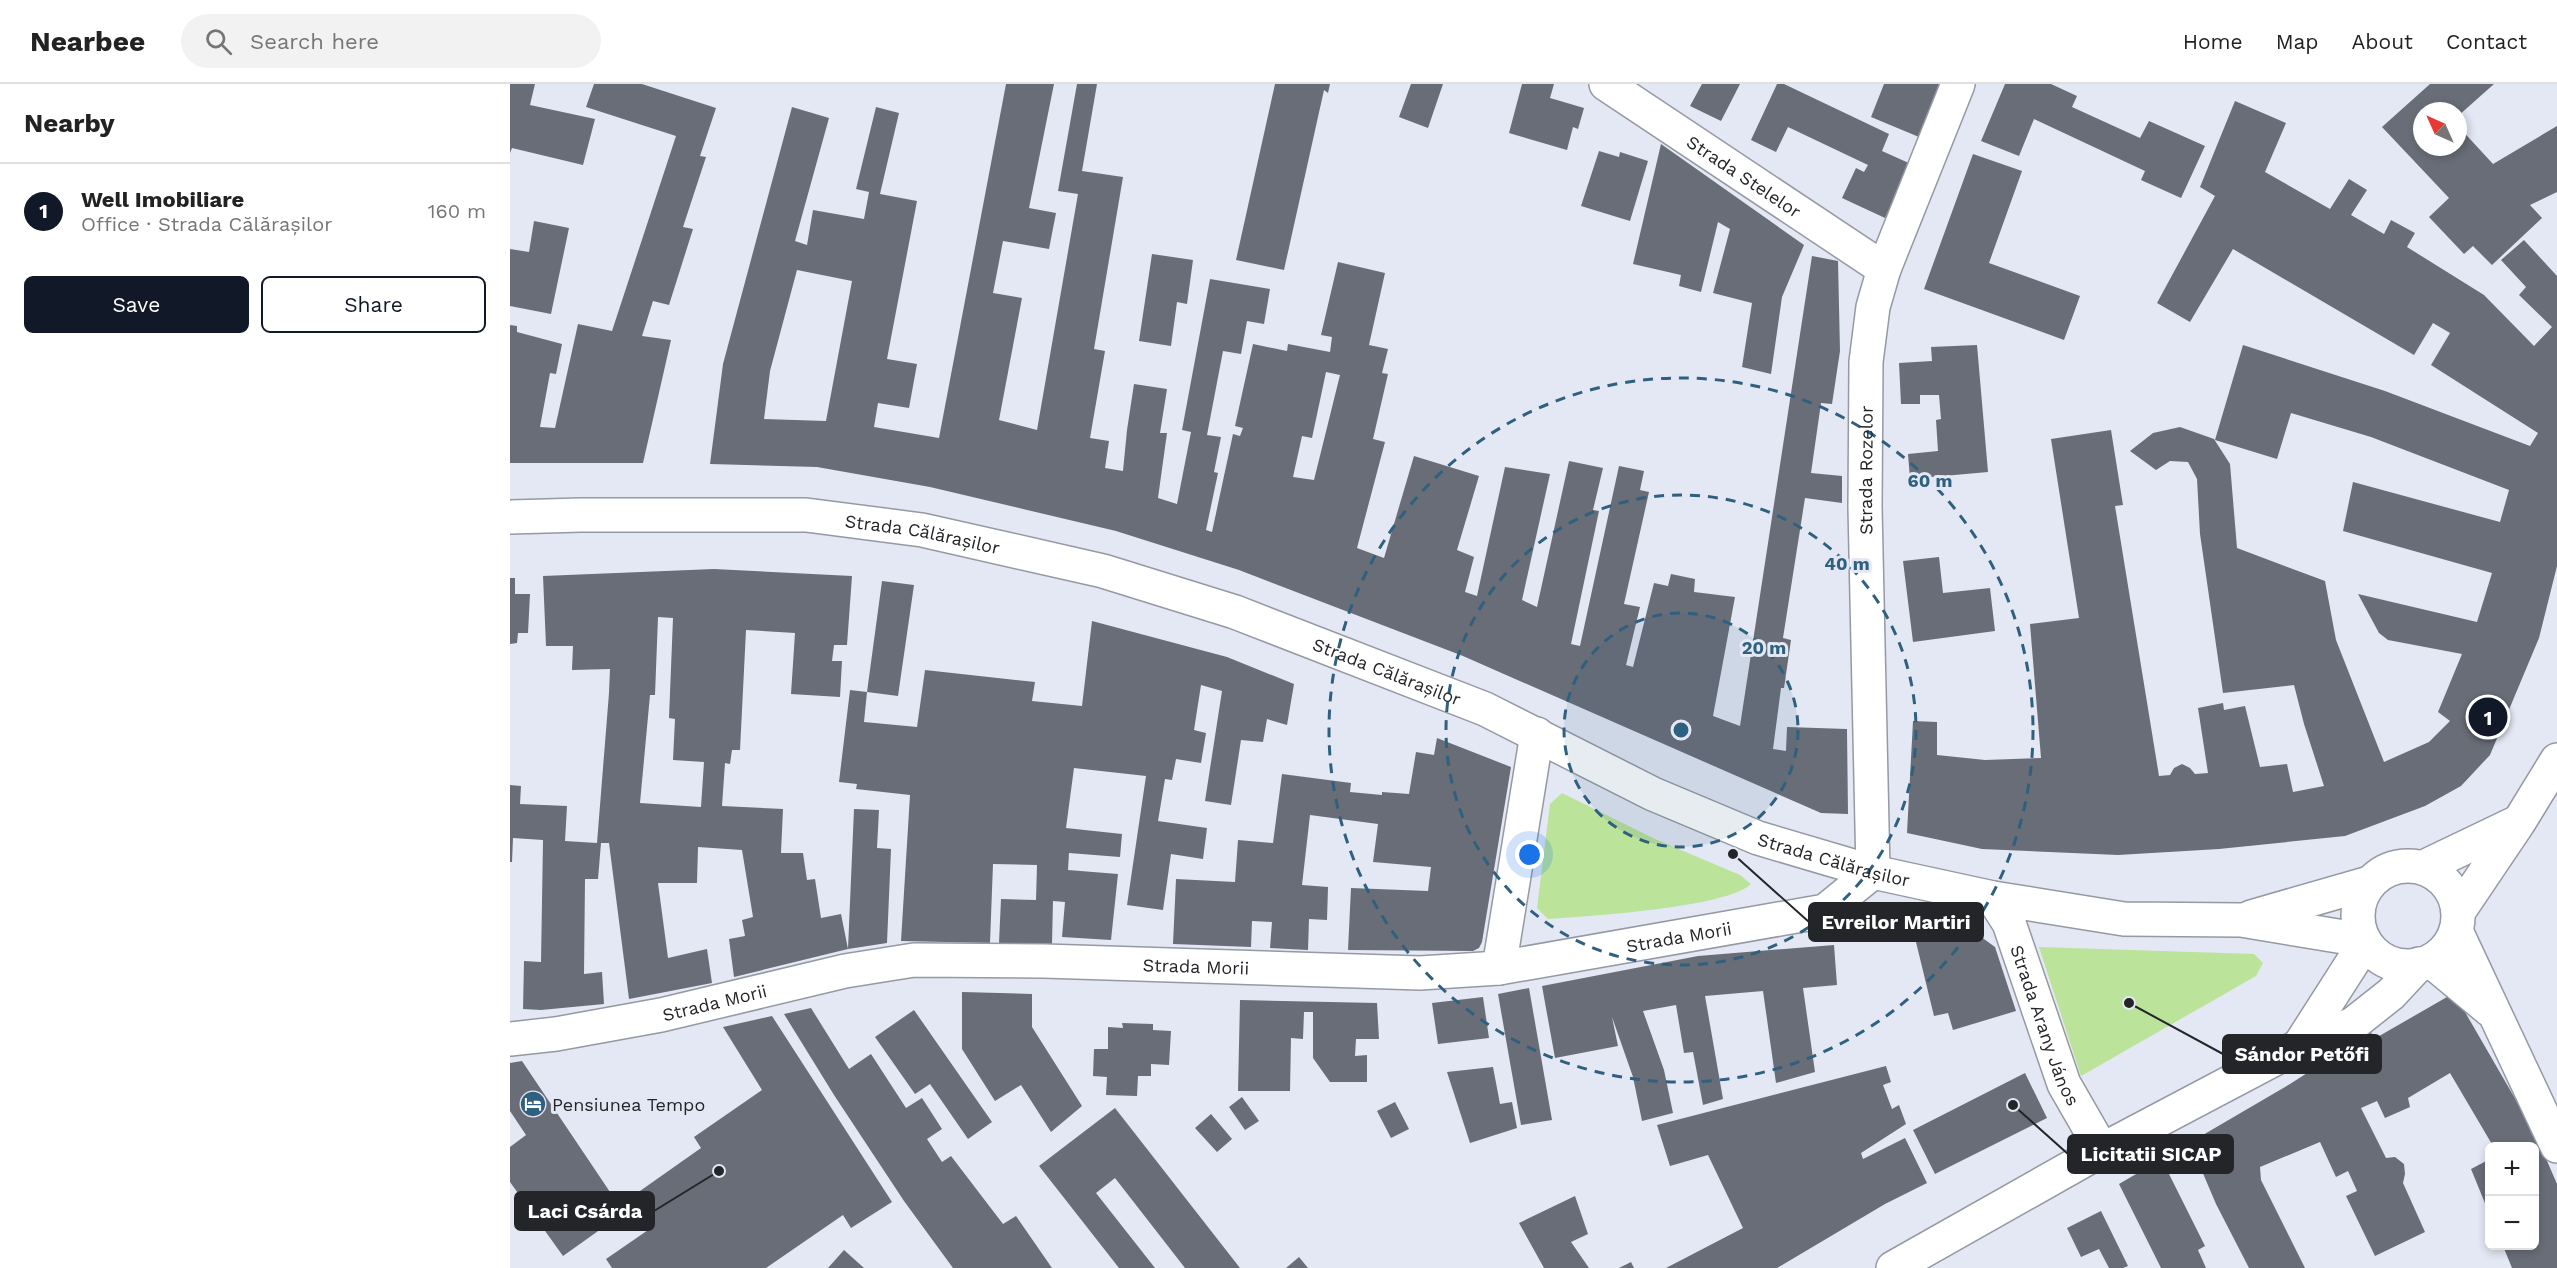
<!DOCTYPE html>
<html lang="en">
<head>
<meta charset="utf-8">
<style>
  :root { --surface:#fff; --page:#f2f2f2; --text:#222; --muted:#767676; --line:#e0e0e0; --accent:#111827 }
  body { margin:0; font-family:"Work Sans",sans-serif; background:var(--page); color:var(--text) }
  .controls { position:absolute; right:18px; bottom:18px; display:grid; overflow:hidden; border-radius:9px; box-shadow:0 3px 9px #0003 }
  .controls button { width:54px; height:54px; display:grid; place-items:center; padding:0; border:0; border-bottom:2px solid var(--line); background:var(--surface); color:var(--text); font:30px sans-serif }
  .compass { position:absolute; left:1903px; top:18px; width:54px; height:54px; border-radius:50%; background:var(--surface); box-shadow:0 3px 9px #0003; rotate:315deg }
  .you { position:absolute; left:1020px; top:771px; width:21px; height:21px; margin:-15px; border:4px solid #fff; border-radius:50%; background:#1a73e8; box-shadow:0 0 0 9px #1a73e833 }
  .badge { display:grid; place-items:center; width:39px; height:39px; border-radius:50%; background:var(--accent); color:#fff; font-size:20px; font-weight:700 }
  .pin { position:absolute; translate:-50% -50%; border:3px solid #fff; box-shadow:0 2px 6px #0006 }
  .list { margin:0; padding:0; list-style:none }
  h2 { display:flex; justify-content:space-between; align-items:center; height:78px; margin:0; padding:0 24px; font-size:26px }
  h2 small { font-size:20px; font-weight:400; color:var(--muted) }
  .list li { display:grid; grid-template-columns:39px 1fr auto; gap:18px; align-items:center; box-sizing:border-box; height:96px; padding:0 24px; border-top:2px solid var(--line) }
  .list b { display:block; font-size:22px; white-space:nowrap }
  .list p { margin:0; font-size:20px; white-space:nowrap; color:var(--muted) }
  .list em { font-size:20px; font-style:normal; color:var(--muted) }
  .actions { display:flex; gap:12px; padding:18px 24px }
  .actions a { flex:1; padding:14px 0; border:2px solid var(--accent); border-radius:9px; text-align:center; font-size:21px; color:var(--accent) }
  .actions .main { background:var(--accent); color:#fff }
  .icon { flex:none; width:33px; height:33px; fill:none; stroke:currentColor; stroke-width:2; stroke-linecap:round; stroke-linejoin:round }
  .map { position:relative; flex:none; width:2047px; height:1184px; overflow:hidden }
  header { display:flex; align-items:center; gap:36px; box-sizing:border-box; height:84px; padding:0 30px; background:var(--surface); border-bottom:2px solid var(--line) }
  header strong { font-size:28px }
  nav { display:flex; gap:33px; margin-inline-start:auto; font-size:21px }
  .search { width:420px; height:54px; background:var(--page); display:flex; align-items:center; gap:15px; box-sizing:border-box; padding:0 21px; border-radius:33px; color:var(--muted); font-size:22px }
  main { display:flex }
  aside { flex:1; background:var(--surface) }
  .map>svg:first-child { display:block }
</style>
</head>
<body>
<header>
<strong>Nearbee</strong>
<div class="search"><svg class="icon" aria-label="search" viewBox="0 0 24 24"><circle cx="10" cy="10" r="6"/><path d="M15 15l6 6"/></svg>Search here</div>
<nav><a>Home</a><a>Map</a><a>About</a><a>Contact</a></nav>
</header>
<main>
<aside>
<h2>Nearby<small></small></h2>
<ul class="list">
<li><span class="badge">1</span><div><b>Well Imobiliare</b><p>Office · Strada Călărașilor</p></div><em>160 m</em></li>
</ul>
<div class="actions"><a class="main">Save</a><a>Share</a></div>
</aside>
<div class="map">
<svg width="2047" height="1184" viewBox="0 0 2047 1184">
  <rect width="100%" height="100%" fill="#e4e8f4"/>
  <path fill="#bbe399" d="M 1052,709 L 1145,755 L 1230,791 L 1241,800 C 1216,824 1078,832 1038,835 L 1027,824 L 1040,720 Z
    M 1529,863 L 1744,870 L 1753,879 L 1746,892 L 1571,992 Z"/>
  <path fill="#696d77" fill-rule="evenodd" d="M 0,0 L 25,0 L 20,21 L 85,35 L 73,81 L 2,64 L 0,69 Z
    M 84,0 L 132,0 L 206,24 L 190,72 L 196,73 L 173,143 L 183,145 L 159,221 L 143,217 L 132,252 L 161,256 L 133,379 L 0,379 L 0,241 L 7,242 L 7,248 L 52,260 L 46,290 L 40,289 L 30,343 L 45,344 L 68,240 L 102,247 L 166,52 L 76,23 Z
    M 496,0 L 544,0 L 519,124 L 546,129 L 539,165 L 493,157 L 483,209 L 512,214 L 489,336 L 527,346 L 568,110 L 548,107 L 567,0 L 587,0 L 572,87 L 613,93 L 584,265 L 595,267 L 580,354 L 599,357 L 595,384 L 613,387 L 617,346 L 624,300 L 657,305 L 650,349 L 657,349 L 648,414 L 667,420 L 681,348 L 672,346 L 700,195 L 760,205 L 754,240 L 737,237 L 731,270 L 713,267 L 697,351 L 711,353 L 704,388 L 708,389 L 696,446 L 702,448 L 723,350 L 730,352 L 733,344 L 725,342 L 743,260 L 777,267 L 778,260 L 820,268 L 822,253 L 811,251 L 828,178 L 875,189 L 859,261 L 878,265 L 872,289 L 878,290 L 863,355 L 875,358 L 847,464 L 874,474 L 904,372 L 969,392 L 947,466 L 964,473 L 955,508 L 967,512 L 995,383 L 1040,390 L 1012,516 L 1027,523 L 1059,377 L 1093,384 L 1083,426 L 1089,427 L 1061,560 L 1070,562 L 1109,382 L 1134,387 L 1130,406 L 1139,408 L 1114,520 L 1130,523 L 1116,581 L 1123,583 L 1144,499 L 1158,502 L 1161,490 L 1185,495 L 1184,508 L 1225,513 L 1203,632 L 1230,642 L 1302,172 L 1328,177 L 1330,267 L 1322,320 L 1311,319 L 1301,389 L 1332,392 L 1332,419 L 1295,414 L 1273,554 L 1281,556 L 1274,604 L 1271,604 L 1263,665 L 1276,667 L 1277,643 L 1337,645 L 1338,730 L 1311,729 L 953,572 L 729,486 L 606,447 L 420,403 L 307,383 L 200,380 L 213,280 L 282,23 L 319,34 L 285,157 L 297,161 L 303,126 L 354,135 L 359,108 L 346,105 L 366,23 L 389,29 L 370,110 L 407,117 L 377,275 L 407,280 L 399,324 L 368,319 L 364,343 L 429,354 ZM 287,186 L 342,197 L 316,337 L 254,335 L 260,287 ZM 816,288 L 830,291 L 804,396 L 783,393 L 792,352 L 802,354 Z
    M 765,0 L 820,0 L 818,9 L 814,6 L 774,186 L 726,176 Z
    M 901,0 L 933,0 L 918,44 L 889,33 Z
    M 1012,0 L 1044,0 L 1040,14 L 1074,24 L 1068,45 L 1063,43 L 1057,66 L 999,49 Z
    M 1192,0 L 1230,0 L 1211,37 L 1180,22 Z
    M 1267,0 L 1274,0 L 1379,50 L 1372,67 L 1401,80 L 1375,134 L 1332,114 L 1346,84 L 1354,88 L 1358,81 L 1278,43 L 1266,68 L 1241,56 Z
    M 1374,0 L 1429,0 L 1409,53 L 1361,33 Z
    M 1495,0 L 1541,0 L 1567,12 L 1562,23 L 1630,54 L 1639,37 L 1695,62 L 1671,114 L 1631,96 L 1635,87 L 1524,35 L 1509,72 L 1471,57 Z
    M 1920,0 L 1984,0 L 1948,32 L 1948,27 L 1912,27 L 1912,63 L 1948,63 L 1948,42 L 1983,80 L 2047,42 L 2047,108 L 2020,121 L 2032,134 L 1982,181 L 1963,162 L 1954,170 L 1919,133 L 1939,114 L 1872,43 Z
    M 1725,17 L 1776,39 L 1755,88 L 1820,125 L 1839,95 L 1857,106 L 1841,131 L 1874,150 L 1881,136 L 1905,149 L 1897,163 L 1974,211 L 2024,262 L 2042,243 L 2009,211 L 2016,203 L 1991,176 L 2014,156 L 2047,192 L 2047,482 L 2029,554 L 1980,671 L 1951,702 L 1915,722 L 1835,752 L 1709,765 L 1608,771 L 1472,765 L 1397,749 L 1403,637 L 1427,638 L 1427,671 L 1475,676 L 1531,674 L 1520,540 L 1569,534 L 1541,355 L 1601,346 L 1613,421 L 1605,422 L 1649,692 L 1660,691 L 1664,684 L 1672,680 L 1680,684 L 1685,690 L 1698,689 L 1688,624 L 1713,619 L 1714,626 L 1735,622 L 1750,683 L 1777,680 L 1783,708 L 1814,702 L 1794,640 L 1784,601 L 1713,609 L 1690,450 L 1687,395 L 1678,378 L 1660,377 L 1646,386 L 1620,367 L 1643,349 L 1670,343 L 1704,355 L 1720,380 L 1727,464 L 1815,497 L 1826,556 L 1874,678 L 1919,658 L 1940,637 L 1928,628 L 1952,570 L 1878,556 L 1869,549 L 1848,510 L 1967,538 L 1982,489 L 1833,447 L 1843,398 L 1990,438 L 1999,406 L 1861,353 L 1781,329 L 1767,375 L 1705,356 L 1733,261 L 1875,307 L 2020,362 L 2028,349 L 1921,281 L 1940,249 L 1923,239 L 1904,271 L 1723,165 L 1680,238 L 1647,219 L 1705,112 L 1690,103 Z
    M 1151,60 L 1294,161 L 1272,213 L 1261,290 L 1232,283 L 1242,219 L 1203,209 L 1220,145 L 1208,138 L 1191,208 L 1169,202 L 1171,191 L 1123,180 Z
    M 1089,67 L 1109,73 L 1110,68 L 1138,77 L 1120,137 L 1071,122 Z
    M 1463,70 L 1512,87 L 1479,179 L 1570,212 L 1554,256 L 1414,205 Z
    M 24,137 L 59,144 L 41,230 L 0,222 L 0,165 L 19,168 Z
    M 642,170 L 683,176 L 677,220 L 667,218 L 661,262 L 629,257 Z
    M 1467,261 L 1478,388 L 1400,395 L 1398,370 L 1428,367 L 1426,336 L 1431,335 L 1429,311 L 1410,311 L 1410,320 L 1391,320 L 1389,279 L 1422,277 L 1421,263 Z
    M 1429,473 L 1433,509 L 1480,504 L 1485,547 L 1403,558 L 1393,477 Z
    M 204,485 L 342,492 L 337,561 L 324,561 L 322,577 L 332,577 L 330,613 L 281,610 L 285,549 L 236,546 L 230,666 L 222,666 L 220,680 L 215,679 L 212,722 L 273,725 L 271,769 L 293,769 L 297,796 L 305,795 L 311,834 L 331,830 L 338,865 L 344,725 L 369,726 L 367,764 L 381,765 L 377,859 L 338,865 L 224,893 L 219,855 L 235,852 L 232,836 L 243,833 L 232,766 L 188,763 L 187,799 L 148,799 L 158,874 L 197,865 L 202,899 L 119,915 L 99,759 L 91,759 L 88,795 L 75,795 L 74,890 L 92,888 L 94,920 L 31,926 L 13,925 L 14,877 L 31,878 L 33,756 L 3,754 L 2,778 L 0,778 L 0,701 L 11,702 L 10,720 L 57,722 L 55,757 L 87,759 L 99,609 L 100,585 L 62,586 L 63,562 L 36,562 L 33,492 ZM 148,533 L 163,534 L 159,634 L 165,635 L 163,676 L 194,678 L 191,723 L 130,719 L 140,611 L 145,611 Z
    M 0,494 L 5,494 L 5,510 L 20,510 L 18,549 L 8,549 L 7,559 L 0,560 Z
    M 372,497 L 404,501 L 388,612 L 357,608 Z
    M 582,537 L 717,573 L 784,600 L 777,641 L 757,635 L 753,658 L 731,656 L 721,721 L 695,717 L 712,607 L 691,601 L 684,646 L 696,649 L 691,679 L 666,675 L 662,696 L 655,695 L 648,737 L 697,744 L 693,775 L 661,770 L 653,826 L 617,821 L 636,692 L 564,684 L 556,744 L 612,750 L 610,773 L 559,769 L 558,786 L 608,790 L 601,856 L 552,853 L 555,818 L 543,817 L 542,860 L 489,859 L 491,815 L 526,816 L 527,781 L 483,780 L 480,859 L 391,857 L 400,711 L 346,705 L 347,700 L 329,698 L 340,606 L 357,608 L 354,638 L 407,643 L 415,586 L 525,598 L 522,617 L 572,622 Z
    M 927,654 L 1001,683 L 972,858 L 969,864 L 963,867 L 838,866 L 841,804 L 918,807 L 921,783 L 863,778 L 868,740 L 800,731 L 792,801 L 818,803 L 817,836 L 799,835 L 798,866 L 760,864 L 762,838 L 742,837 L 741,863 L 663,860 L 666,795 L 725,798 L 728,756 L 763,759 L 772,690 L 841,699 L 840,708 L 872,711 L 872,708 L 899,710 L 906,668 L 924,671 Z
    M 1467,850 L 1485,863 L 1506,927 L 1443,946 L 1438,929 L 1424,932 L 1405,854 Z
    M 1324,861 L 1327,901 L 1293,904 L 1305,988 L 1266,999 L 1253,907 L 1195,912 L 1213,1015 L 1193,1021 L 1183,968 L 1174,969 L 1166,921 L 1133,927 L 1154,986 L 1163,1029 L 1132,1037 L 1123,993 L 1102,933 L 1108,962 L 1045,974 L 1032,902 L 1188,872 Z
    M 1019,904 L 1042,1036 L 1011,1041 L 988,910 Z
    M 452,908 L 522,910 L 522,943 L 572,1022 L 541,1048 L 511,1001 L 485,1017 L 452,965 Z
    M 1944,909 L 2025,1049 L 2047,1100 L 2047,1184 L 2002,1184 L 1993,1162 L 2025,1161 L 2025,1062 L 1983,1062 L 1940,989 L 1898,1014 L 1900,1023 L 1875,1034 L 1867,1017 L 1851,1024 L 1876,1074 L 1885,1073 L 1894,1080 L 1895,1090 L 1893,1099 L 1915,1148 L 1865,1172 L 1836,1112 L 1847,1107 L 1838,1087 L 1826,1093 L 1810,1058 L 1750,1083 L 1751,1096 L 1795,1184 L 1739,1184 L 1706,1120 L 1686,1073 L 1658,1088 L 1695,1162 L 1688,1166 L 1696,1184 L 1651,1184 L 1609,1100 L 1780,1000 L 1861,948 L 1864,955 Z
    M 973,913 L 979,954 L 928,960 L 922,919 Z
    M 730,916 L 867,919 L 869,955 L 846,955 L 845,972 L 857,971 L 857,998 L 820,998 L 803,974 L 803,928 L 794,928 L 793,955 L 781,954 L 780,1007 L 728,1007 Z
    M 301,924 L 339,985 L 361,970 L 396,1024 L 412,1014 L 432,1045 L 417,1055 L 432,1078 L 441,1072 L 493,1140 L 506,1132 L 542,1184 L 443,1184 L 394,1117 L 324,1011 L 274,930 Z
    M 404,926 L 482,1038 L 458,1055 L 420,1000 L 405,1010 L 365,953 Z
    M 262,932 L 382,1118 L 341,1144 L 333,1131 L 256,1184 L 102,1184 L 96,1175 L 141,1144 L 120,1114 L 191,1064 L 184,1053 L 252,1006 L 213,943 Z
    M 612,939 L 643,940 L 643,946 L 661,947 L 659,981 L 641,980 L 641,992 L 628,992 L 627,1012 L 596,1011 L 597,993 L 583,992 L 584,965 L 598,965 L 598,943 L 613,944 Z
    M 12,977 L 100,1108 L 83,1120 L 98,1140 L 53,1172 L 0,1098 L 0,1063 L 16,1051 L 0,1027 L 0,979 Z
    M 1376,982 L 1381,998 L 1373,1001 L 1382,1025 L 1389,1021 L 1396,1040 L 1351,1069 L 1353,1075 L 1395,1054 L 1417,1099 L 1375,1120 L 1267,1184 L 1156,1184 L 1233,1144 L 1198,1071 L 1160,1082 L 1147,1041 Z
    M 983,983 L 990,1020 L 1002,1018 L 1007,1044 L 960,1059 L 937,988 Z
    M 1515,989 L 1537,1034 L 1425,1090 L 1403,1046 Z
    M 732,1013 L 749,1037 L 735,1046 L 719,1023 Z
    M 885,1018 L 899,1045 L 881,1054 L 867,1027 Z
    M 605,1024 L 730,1184 L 675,1184 L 605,1094 L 586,1109 L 645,1184 L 609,1184 L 529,1082 Z
    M 701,1030 L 722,1055 L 707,1068 L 685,1044 Z
    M 1980,1075 L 1980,1129 L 1979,1129 L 1961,1085 Z
    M 1065,1112 L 1078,1150 L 1061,1158 L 1079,1184 L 1034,1184 L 1009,1139 Z
    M 1591,1127 L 1618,1182 L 1613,1184 L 1599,1184 L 1589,1165 L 1571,1173 L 1557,1144 Z
    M 334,1166 L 354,1184 L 318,1184 Z
    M 789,1173 L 798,1184 L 776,1184 Z
    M 1121,1178 L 1124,1184 L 1109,1184 Z"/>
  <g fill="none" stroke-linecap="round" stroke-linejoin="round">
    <g stroke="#9599a3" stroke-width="36">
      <g id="minor">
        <path id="s1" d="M 1096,0 L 1374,185"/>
        <path id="s2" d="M 1483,814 L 1499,839 L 1554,1000 L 1592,1066"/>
        <path d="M 1946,847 L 2047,1062"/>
        <path d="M 1921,877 L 1980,926"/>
        <path d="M 989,884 L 1027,650"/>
        <path id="s3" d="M 0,955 L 46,950 L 151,931 L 335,887 L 404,876 L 534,877 L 910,889 L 989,884 L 1315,827 L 1363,788 L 1355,423 L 1356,278 L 1363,223 L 1374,185 L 1448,0"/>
        <path d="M 1789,962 L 1855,859"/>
        <path d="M 1383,1184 L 1592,1066 L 1789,962 L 1843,940 L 1881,910 L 1909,880"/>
      </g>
    </g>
    <g stroke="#9599a3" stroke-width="36">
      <g id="primary">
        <path id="s4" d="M 0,433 L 71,431 L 296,431 L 412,446 L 593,487 L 725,528 L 975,625 L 1143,710 L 1248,754 L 1363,788 L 1483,814 L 1614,835 L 1731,836 L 1852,856"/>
        <circle cx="1898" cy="832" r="50"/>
        <path d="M 1914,783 L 2008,738"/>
        <path d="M 1949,827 L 2009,738 L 2047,676"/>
        <path d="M 1741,833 L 1859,799"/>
      </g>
    </g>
    <use href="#minor" stroke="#fff" stroke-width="33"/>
    <use href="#primary" stroke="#fff" stroke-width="33"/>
  </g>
  <circle cx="1171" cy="646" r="117" fill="#30607f" fill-opacity=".12"/>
  <g fill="none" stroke="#30607f" stroke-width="3" stroke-dasharray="10 8">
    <circle cx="1171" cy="646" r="117"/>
    <circle cx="1171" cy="646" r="235"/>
    <circle cx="1171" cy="646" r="352"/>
  </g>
  <defs>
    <g id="hotel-disc" transform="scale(1.35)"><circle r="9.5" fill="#30607f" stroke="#e4e8f4"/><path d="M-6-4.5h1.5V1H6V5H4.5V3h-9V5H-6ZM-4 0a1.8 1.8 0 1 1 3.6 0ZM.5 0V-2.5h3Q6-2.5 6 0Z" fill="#fff"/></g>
  </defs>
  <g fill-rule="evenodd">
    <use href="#hotel-disc" x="23" y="1020"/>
  </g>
  <g text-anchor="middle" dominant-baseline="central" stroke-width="6" stroke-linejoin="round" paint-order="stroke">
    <g font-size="18" fill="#242529" stroke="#e4e8f4">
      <text stroke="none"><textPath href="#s1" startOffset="166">Strada Stelelor</textPath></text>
      <text stroke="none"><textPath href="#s3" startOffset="1792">Strada Rozelor</textPath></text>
      <text stroke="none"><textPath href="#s4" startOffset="414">Strada Călărașilor</textPath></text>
      <text stroke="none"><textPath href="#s4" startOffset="900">Strada Călărașilor</textPath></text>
      <text stroke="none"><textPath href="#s4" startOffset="1386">Strada Călărașilor</textPath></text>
      <text stroke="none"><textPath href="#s3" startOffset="1180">Strada Morii</textPath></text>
      <text stroke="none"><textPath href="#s3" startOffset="694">Strada Morii</textPath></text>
      <text stroke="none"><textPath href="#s3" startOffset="208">Strada Morii</textPath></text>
      <text stroke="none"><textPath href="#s2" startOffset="138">Strada Arany János</textPath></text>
    </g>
    <g font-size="18" fill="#242529" stroke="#e4e8f4" text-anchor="start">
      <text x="42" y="1020">Pensiunea Tempo</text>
    </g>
  </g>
  <circle cx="1171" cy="646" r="9" fill="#30607f" stroke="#e4e8f4" stroke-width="3"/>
  <g font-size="18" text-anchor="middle" font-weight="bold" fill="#30607f" stroke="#e4e8f4" stroke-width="6" stroke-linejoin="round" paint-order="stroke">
    <text x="1420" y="403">60 m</text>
    <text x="1337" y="486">40 m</text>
    <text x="1254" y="570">20 m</text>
  </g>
  <path fill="none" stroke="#242529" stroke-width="2" d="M1223 770L1299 838M1619 919L1713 970M1503 1021L1558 1070M209 1087L144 1127"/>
  <g fill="#242529" stroke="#e4e8f4" stroke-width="2">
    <circle cx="1223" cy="770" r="6"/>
    <circle cx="1619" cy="919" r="6"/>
    <circle cx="1503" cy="1021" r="6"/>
    <circle cx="209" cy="1087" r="6"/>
  </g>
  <g fill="#242529" stroke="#242529" stroke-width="2">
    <rect x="1299" y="819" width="174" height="38" rx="6"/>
    <rect x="1713" y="951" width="158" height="38" rx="6"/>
    <rect x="1558" y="1051" width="165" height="38" rx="6"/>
    <rect x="5" y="1108" width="139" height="38" rx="6"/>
  </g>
  <g font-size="20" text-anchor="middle" font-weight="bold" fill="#fff">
    <text x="1386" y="845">Evreilor Martiri</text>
    <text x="1792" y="977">Sándor Petőfi</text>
    <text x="1641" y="1077">Licitatii SICAP</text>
    <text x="75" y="1134">Laci Csárda</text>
  </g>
</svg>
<div class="controls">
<button>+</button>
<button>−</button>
</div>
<svg class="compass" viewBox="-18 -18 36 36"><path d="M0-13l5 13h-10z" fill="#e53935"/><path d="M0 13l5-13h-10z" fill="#767676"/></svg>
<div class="you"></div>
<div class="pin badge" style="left:1978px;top:633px">1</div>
</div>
</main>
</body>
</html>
